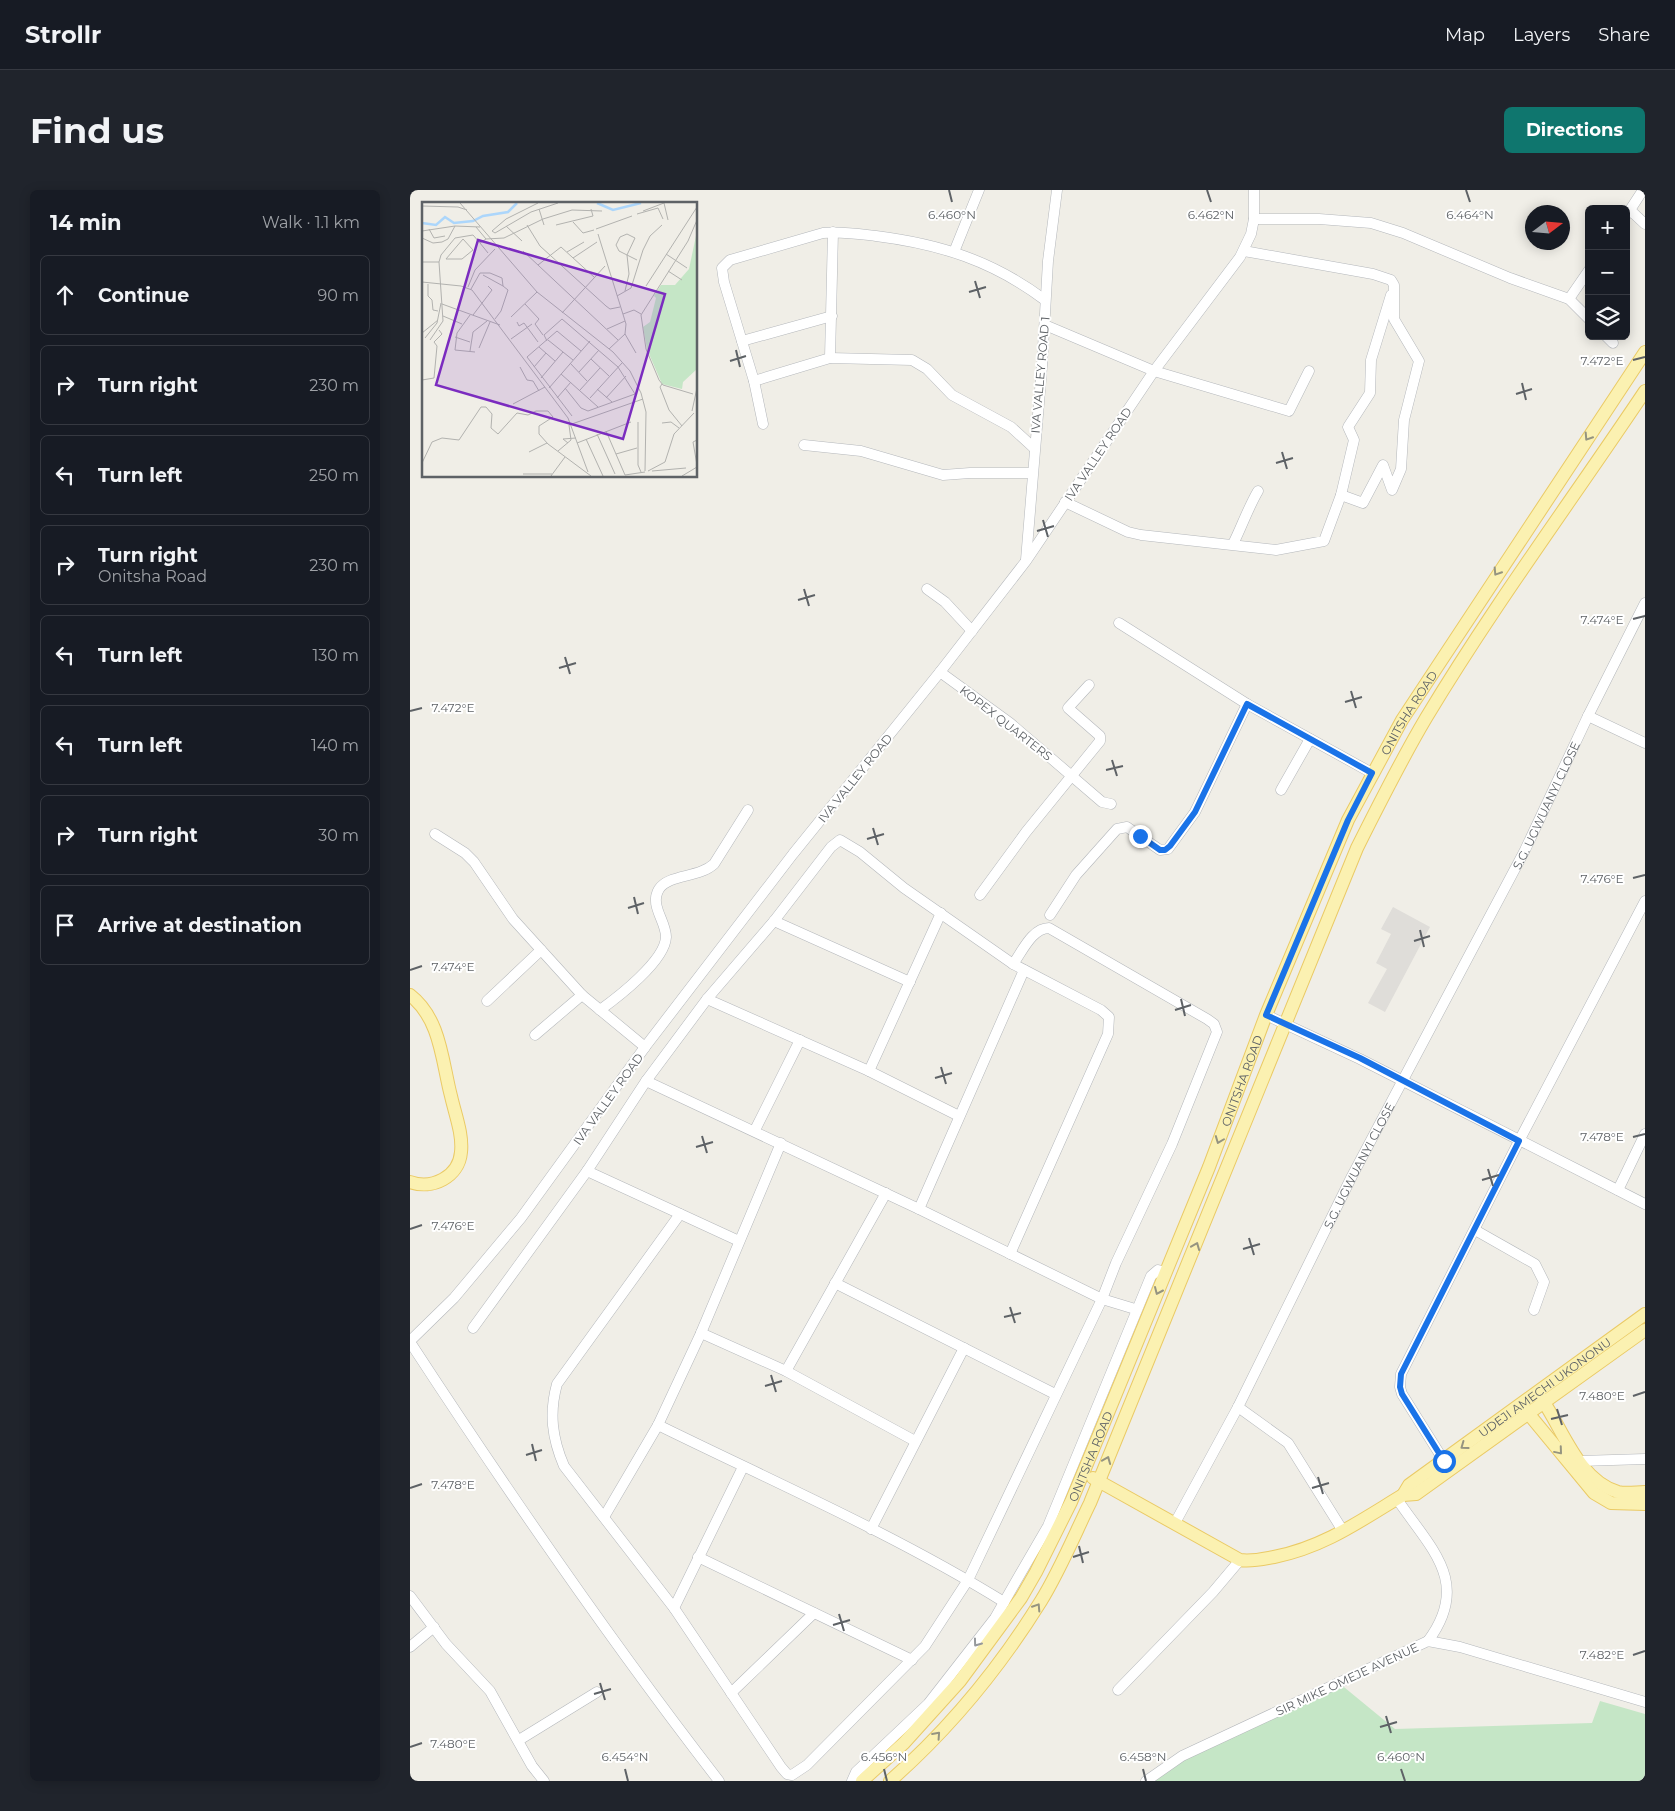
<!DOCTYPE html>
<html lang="en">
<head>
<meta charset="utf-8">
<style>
  :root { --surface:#171b24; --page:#20242c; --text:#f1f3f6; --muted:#9ea1a6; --line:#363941; --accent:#0f766e }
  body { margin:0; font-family:Montserrat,sans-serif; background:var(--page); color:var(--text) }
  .controls { position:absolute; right:15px; top:15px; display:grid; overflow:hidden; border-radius:8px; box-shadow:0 2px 12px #0003 }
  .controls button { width:45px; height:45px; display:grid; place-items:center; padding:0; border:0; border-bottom:1px solid var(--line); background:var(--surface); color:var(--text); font:25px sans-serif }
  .compass { position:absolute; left:1115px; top:15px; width:45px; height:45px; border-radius:50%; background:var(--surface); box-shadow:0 2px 12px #0003; rotate:74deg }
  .stop { position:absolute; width:15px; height:15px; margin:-11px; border:4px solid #1a73e8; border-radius:50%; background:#fff }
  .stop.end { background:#1a73e8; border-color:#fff; box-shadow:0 1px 5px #0008 }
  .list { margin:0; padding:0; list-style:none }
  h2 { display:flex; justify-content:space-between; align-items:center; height:65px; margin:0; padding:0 20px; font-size:21px }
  h2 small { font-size:16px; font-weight:400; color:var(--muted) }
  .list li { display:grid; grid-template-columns:32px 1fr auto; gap:15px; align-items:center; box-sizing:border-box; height:80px; margin:0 10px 10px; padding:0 10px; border:1px solid var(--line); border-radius:8px }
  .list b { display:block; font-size:19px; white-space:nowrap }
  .list p { margin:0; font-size:16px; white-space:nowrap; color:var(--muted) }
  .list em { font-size:16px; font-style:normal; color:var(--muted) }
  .icon { flex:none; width:28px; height:28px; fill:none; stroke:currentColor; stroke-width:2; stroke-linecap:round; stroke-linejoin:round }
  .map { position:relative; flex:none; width:1235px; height:1591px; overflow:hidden; border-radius:8px }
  header { display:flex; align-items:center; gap:30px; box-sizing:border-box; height:70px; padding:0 25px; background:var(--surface); border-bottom:1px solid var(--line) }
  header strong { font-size:24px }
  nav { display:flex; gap:28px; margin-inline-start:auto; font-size:18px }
  .intro { display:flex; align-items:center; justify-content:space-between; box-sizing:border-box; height:120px; padding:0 30px }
  h1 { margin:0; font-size:35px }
  .button { padding:12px 22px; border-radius:8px; background:var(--accent); color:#fff; font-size:18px; font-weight:700 }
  main { display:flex; gap:30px; padding:0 30px }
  aside { flex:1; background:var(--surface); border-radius:8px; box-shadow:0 2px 12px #0003 }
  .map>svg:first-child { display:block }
</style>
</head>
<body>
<header>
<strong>Strollr</strong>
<nav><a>Map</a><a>Layers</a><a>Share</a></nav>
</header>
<div class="intro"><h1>Find us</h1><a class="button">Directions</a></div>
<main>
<aside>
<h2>14 min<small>Walk · 1.1 km</small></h2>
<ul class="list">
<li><svg class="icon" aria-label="ahead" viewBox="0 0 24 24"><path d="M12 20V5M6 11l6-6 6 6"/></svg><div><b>Continue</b></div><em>90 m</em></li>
<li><svg class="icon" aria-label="right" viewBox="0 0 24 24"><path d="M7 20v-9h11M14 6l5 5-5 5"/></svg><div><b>Turn right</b></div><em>230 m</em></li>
<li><svg class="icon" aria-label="left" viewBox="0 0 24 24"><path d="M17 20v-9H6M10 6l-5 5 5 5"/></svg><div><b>Turn left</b></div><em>250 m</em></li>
<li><svg class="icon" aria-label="right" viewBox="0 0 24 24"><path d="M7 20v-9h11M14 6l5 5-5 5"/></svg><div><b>Turn right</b><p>Onitsha Road</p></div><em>230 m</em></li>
<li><svg class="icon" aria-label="left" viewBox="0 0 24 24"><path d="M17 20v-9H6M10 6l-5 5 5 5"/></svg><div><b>Turn left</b></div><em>130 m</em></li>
<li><svg class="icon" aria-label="left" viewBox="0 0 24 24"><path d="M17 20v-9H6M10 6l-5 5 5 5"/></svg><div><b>Turn left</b></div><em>140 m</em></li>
<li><svg class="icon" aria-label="right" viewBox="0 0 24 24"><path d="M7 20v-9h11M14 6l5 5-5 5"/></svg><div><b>Turn right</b></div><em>30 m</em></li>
<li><svg class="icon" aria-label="arrive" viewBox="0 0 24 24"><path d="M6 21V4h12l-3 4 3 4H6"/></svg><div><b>Arrive at destination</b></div></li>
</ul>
</aside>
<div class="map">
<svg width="1235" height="1591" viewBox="0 0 1235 1591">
  <rect width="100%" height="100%" fill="#f0eee7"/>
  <path fill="#dfddd9" d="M 983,717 L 1020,737 L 975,822 L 958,813 L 977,779 L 966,773 L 981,744 L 971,739 Z"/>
  <path fill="#c5e6c6" d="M 929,1493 L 985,1539 L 1182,1533 L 1190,1511 L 1235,1524 L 1235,1591 L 737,1591 L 761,1573 Z"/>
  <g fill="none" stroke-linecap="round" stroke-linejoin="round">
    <g stroke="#b4b7bb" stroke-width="11">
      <g id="minor">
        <path d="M 1220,20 L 1233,0"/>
        <path d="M 1216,25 L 1220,20 L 1235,34"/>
        <path d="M 844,29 L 909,29 L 961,33 L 993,43 L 1100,88 L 1159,109 L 1179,129"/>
        <path d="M 544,62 L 569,0"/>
        <path d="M 1159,109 L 1179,80"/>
        <path d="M 635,135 L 744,181 L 879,221 L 899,181"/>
        <path d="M 1196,146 L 1203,153"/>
        <path d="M 332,151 L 422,126"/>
        <path d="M 420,168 L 423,42"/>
        <path d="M 344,191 L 420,168 L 502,170 L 517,179 L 542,205 L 601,237 L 624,258"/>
        <path d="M 353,234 L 344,191 L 314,92 L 312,78 L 320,70 L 413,43 C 430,41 449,44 466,46 C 530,54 583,71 635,110"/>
        <path d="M 394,255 L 451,261 L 533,285 L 560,283 L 622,283"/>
        <path d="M 931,305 L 944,250 L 938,237 L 960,203 L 961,170 L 981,105"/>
        <path d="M 655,312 L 718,342 L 731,345 L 866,360 L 914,351 L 931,305 L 953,313 L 973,275 L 982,300 L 991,279 L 994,230 L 1009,171 L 984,129 L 984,95 L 981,90 L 963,84 L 834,61"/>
        <path d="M 823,354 C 832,336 838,318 848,301"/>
        <path d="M 616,370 L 632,176 L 638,71 L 647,0"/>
        <path d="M 517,399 L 535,412 L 562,441"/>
        <path d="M 709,433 L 837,514 L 962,583"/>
        <path d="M 530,482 L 600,533 L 692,612 L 701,614"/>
        <path d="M 1178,526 L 1235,553"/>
        <path d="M 871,600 L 900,549"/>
        <path d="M 25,644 L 55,663 L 64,672 L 103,729 L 172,805 L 235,857"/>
        <path d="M 570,705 L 616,642 L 690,551 L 690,546 L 658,518 L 679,495"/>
        <path d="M 640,725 L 666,685 L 707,639 L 717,637 L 750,660 L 758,659 L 785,622 L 837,514"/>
        <path d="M 364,731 L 500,792"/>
        <path d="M 297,809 L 459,881 L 549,926"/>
        <path d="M 77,811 L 131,760"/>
        <path d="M 190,820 C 208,807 255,771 256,747 C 256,731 239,715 249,699 C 259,684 289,688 304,674 L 338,620"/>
        <path d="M 856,825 L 950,869 L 1235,1014"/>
        <path d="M 125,845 L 172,805"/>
        <path d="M 459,881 L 531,723"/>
        <path d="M 236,891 L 509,1019 L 692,1109 L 725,1119"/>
        <path d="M 345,940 L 390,850"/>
        <path d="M 177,981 L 329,1051"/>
        <path d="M 1208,1000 L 1235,944"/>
        <path d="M 509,1019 L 614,780"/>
        <path d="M 270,1024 L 147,1194 C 139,1223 142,1248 154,1276 L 264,1418 L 371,1577 L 377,1584 L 382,1585 L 397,1575 L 515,1456 L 558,1390 L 692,1109 L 706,1073 L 762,954 L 807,842 L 804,834 L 797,829 L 639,738 C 622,738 612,762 603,774"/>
        <path d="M 1065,1040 L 1125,1074 L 1134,1092 L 1124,1120"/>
        <path d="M 425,1093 L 645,1204"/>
        <path d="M 63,1138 L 177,981 L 236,891 L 297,809 L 364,731 L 421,657 L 430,650 L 450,662 L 494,698 L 603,774 L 691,820 L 699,827 L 698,844 L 600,1064"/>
        <path d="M 291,1143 L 376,1181 L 505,1251"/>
        <path d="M 0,1151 L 44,1108 L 111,1028 L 235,857 L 383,664 L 530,482 L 616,371 L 744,181 L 830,67 L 841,44 L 844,29 L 844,0"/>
        <path d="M 0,1152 C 98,1302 199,1449 309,1591"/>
        <path d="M 376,1181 L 476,1003"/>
        <path d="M 828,1217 L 878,1253 L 933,1341"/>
        <path d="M 248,1235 C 364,1292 484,1344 594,1412"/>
        <path d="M 1034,1271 L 992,1204 L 990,1197 L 991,1184 L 1109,951 L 1235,711"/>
        <path d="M 1170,1271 L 1235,1269"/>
        <path d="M 987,1309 C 1020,1358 1062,1392 1018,1451"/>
        <path d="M 194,1327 L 248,1235 L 291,1143 L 371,953"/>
        <path id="s1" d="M 765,1333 L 828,1217 L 942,986 L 1115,660 L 1178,526 L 1235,413"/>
        <path d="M 461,1339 L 554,1158"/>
        <path d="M 288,1367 L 502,1470"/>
        <path d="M 0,1406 L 36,1454 L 80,1501 L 122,1576 L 134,1591"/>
        <path d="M 264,1418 L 333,1277"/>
        <path d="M 0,1457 L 24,1437"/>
        <path d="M 708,1500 L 803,1402 L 830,1370"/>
        <path d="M 321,1503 L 404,1423"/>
        <path d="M 109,1550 L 187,1502"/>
        <path d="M 442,1591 L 446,1582 L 518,1514 L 585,1428 L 609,1386 L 638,1336 L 741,1086 L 748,1080 L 756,1082"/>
        <path d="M 736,1591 L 772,1566 L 1018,1451 L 1050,1457 L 1235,1512"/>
      </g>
    </g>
    <g stroke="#eaca65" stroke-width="14">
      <g id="major">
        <path d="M 0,805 C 31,829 32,872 41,906 C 45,924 53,944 51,962 C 49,987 22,1000 0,992"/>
        <path d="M 1129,1205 C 1152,1236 1167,1290 1208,1302 C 1216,1304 1227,1302 1235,1302"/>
        <path d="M 1113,1217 L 1184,1303 L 1201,1313 L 1235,1314"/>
        <path d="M 683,1288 L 830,1370 C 841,1372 853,1369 864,1367 C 914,1357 950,1331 993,1305 L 1006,1304 L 1235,1140"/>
        <path id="s2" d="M 993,1305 L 999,1295 L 1235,1124"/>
        <path id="s3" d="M 452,1591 L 494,1553 L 550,1491 L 611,1408 L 626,1382 L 661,1312 L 691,1240 L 799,977 L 856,825 L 938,630 L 992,530 L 1235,162"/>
        <path d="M 480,1591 C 538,1540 590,1477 631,1411 C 650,1380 664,1346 680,1313 L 947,658 C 969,614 991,570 1016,528 C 1084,415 1162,310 1235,201"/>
      </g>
    </g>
    <use href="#minor" stroke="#fff" stroke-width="10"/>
    <use href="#major" stroke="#fbf1b1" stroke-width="12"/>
  </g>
  <defs><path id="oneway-chevron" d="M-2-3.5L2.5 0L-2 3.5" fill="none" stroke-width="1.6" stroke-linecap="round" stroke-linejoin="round" transform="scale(1.25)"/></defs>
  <g stroke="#959480">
    <use href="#oneway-chevron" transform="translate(1178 247) rotate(123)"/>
    <use href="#oneway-chevron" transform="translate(1087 382) rotate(123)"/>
    <use href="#oneway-chevron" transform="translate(809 950) rotate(111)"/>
    <use href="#oneway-chevron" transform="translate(786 1056) rotate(-68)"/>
    <use href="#oneway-chevron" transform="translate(748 1101) rotate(114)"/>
    <use href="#oneway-chevron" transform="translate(1054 1256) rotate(144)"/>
    <use href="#oneway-chevron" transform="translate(1149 1261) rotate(50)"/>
    <use href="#oneway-chevron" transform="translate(697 1270) rotate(-68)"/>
    <use href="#oneway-chevron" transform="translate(627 1417) rotate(-57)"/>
    <use href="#oneway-chevron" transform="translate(527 1545) rotate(-48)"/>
  </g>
  <use stroke="#96999c" href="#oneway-chevron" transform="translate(567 1453) rotate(126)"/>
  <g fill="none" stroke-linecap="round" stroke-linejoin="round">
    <path stroke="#1a73e8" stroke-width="6" d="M 730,646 L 750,660 L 755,660 L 760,656 L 785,622 L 837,514 L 962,583 L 938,630 L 856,825 L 950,868 L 1109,951 L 991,1184 L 990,1197 L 992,1204 L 1034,1271"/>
  </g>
  <path fill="none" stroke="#5e6266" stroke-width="2" d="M 539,0 L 542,12M 797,0 L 801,12M 1056,0 L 1060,12M 565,91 L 570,108M 559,102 L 576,97M 326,160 L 330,177M 1223,170 L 1235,167M 320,171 L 336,166M 1112,193 L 1116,210M 1106,204 L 1122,199M 872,262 L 877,279M 866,273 L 883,268M 633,330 L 638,347M 627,341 L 644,336M 394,399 L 399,416M 388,410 L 405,405M 1223,429 L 1235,426M 155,467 L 160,484M 149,478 L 166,473M 941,501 L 946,518M 935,512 L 952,507M 0,521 L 12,518M 702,570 L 707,586M 696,580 L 713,576M 463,638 L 468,655M 457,649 L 474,644M 1223,688 L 1235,685M 224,707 L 228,724M 218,718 L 234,713M 1010,740 L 1014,757M 1004,751 L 1020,746M 0,780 L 12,776M 771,809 L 775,826M 765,820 L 781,815M 531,877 L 536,894M 525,888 L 542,883M 292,946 L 297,963M 1223,947 L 1235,944M 286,957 L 303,952M 1078,979 L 1083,996M 1072,990 L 1089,985M 0,1039 L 12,1035M 839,1048 L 844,1065M 833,1059 L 850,1054M 600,1117 L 605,1133M 594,1127 L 611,1123M 361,1185 L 366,1202M 355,1196 L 372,1191M 1223,1206 L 1235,1202M 1147,1219 L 1152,1235M 1141,1229 L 1158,1225M 122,1254 L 126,1271M 116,1265 L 132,1260M 908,1287 L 913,1304M 0,1298 L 12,1294M 902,1298 L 919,1293M 669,1356 L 673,1373M 663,1367 L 679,1362M 429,1424 L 434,1441M 423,1435 L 440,1430M 1223,1465 L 1235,1461M 190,1493 L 195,1510M 184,1504 L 201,1499M 976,1526 L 981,1543M 970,1537 L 987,1532M 0,1557 L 12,1553M 215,1579 L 218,1591M 474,1579 L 477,1591M 733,1579 L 736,1591M 991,1579 L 995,1591"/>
  <g text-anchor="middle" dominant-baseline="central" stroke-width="4" stroke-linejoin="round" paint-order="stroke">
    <g font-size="12" fill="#5e6266" stroke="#fff">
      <text transform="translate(630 185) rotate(-85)">IVA VALLEY ROAD 1</text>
      <text transform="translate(688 264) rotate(-56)">IVA VALLEY ROAD</text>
      <text stroke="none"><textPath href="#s3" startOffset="1211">ONITSHA ROAD</textPath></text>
      <text transform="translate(596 533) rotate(38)">KOPEX QUARTERS</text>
      <text transform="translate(445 588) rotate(-51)">IVA VALLEY ROAD</text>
      <text stroke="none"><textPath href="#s1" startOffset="808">S.G. UGWUANYI CLOSE</textPath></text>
      <text stroke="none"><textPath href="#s3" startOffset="806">ONITSHA ROAD</textPath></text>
      <text transform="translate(198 909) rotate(-54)">IVA VALLEY ROAD</text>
      <text stroke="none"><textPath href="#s1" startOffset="402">S.G. UGWUANYI CLOSE</textPath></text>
      <text stroke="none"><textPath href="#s2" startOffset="179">UDEJI AMECHI UKONONU</textPath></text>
      <text stroke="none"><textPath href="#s3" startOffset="401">ONITSHA ROAD</textPath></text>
      <text transform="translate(937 1489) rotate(-25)">SIR MIKE OMEJE AVENUE</text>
    </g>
  </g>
  <g transform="translate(12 12)">
    <rect width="275" height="275" fill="#f0eee7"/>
    <path d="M 275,29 L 275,167 L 261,180 L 260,187 L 240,182 L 225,147 L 221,125 L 228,120 L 234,96 L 232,94 L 239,83 L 253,83 L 267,67 Z" fill="#c5e6c6"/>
    <path fill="none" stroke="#acd6fb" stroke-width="2.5" d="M 175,1 L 191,8 L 219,1M 0,21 L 14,23 L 23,15 L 32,21 L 51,19 L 61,14 L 86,10 L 95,1"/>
    <path fill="none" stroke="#b2b2af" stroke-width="1" d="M 38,1 L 115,90 L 191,150 L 208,169 L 219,191 L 224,210 L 223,269M 116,1 L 84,17 L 70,29 L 73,31 L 109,10 L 136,1M 0,4 L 36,5 L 45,8M 117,7 L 122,23M 221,9 L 242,1 L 246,18M 215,12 L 236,6 L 241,17M 151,20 L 161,31 L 172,28M 105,23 L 118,44 L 184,104 L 188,107 L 198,105M 134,23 L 171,14 L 169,7M 84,24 L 100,39M 54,25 L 64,37M 7,27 L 12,36 L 23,34M 174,27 L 210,14M 0,29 L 33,24 L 58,25M 176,32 L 204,122 L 203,132 L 187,147M 205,32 L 213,36 L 205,53 L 197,49 L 194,43 L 198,35 ZM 0,36 L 11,41 L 20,40 L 26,37 L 33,24M 41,37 L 51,48 L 40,57 L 24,57 ZM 101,49 L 196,138M 145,50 L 162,40M 66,51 L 58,41 L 64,37 L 82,36 L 121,17 L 150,8 L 180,9M 244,52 L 265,66M 151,56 L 175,40M 0,60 L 17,60M 116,63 L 139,45 L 172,75M 246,69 L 260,78M 58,71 L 68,71 L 80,76 L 81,84 L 86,88 L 79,109 L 73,117M 61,73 L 81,84M 0,80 L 39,84 L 50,88 L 146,216 L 166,270M 6,82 L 6,94 L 10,98 L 11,108 L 16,109M 224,84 L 275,5M 46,85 L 53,68 L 73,47M 49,87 L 58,71M 203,89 L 207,72 L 205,53 L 215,58M 195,94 L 209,86 L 221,48 L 228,34 L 240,23M 20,102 L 78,123M 103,102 L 117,117 L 113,122 L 121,133M 140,111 L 183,64M 201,112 L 212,108 L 219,112M 48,113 L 35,131 L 33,148 L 53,150M 51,113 L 70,88 L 66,84M 21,114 L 40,122M 89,115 L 115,90M 95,120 L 97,124 L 102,121 L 116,140M 185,127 L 203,119M 0,131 L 16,118M 203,132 L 214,151M 33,135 L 48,140M 3,136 L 15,121 L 19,101M 89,137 L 110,122M 8,138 L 21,119 L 17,60 L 19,53 L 33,36 L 51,33 L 58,41M 126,138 L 151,158M 125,139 L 122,133 L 140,117 L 196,165 L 213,192 L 166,209 L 159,206 L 143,186M 12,140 L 20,132 L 17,128M 117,145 L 133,159M 57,146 L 68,120M 48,149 L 51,130 L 65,119M 169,157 L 187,174M 148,161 L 165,179M 98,165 L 105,178 L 111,179 L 117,189M 112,165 L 124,151M 157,170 L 177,148M 139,172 L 176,205M 119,176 L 141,150M 0,178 L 12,176 L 15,144 L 12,140M 240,182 L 238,185 L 247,208 L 260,224M 127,186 L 168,139M 175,187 L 190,200M 158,188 L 178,166M 271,192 L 241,183 L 237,178 L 224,147 L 219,113 L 266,39 L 275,18M 135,196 L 149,180M 168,196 L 200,161M 184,196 L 204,174M 91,202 L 123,185M 270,209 L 275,186M 150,214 L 105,155 L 135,129 L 159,149M 216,220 L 216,263 L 219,270M 240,221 L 249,220 L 257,226M 184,229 L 203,273 L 223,270M 175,232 L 193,272M 164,237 L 181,274M 275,238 L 271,240 L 275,263M 146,241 L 141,237 L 154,236M 155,241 L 209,220M 136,249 L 149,238 L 147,223 L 221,197M 107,250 L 125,241M 194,252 L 215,246M 0,261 L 10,240 L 20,236 L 37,238 L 59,205 L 64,205 L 70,212 L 69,226 L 76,232 L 95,211 L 106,213 L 114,209 L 126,209 L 131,215 L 117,224 L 117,232 L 126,242 L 169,274M 226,269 L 243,260 L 252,232 L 272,211M 230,269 L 264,266M 101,272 L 130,272M 129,274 L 143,255M 260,274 L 275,265"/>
    <path fill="#7b2cbf" fill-opacity="0.15" stroke="#7b2cbf" stroke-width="2.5" d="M 56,38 L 243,92 L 201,237 L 14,183 Z"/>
    <rect width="275" height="275" fill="none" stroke="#5e6266" stroke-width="2.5"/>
  </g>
  <g font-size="12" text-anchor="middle" fill="#5e6266" stroke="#fff" stroke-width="4" stroke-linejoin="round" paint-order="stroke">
    <text x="542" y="29">6.460°N</text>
    <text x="801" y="29">6.462°N</text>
    <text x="1060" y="29">6.464°N</text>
    <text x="1192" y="175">7.472°E</text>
    <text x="1192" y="434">7.474°E</text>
    <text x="43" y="522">7.472°E</text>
    <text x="1192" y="693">7.476°E</text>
    <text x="43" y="781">7.474°E</text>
    <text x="1192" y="951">7.478°E</text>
    <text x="43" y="1040">7.476°E</text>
    <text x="1192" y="1210">7.480°E</text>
    <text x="43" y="1299">7.478°E</text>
    <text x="1192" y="1469">7.482°E</text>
    <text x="43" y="1558">7.480°E</text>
    <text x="215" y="1571">6.454°N</text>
    <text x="474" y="1571">6.456°N</text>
    <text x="733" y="1571">6.458°N</text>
    <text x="991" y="1571">6.460°N</text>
  </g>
</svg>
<div class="controls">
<button>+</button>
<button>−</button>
<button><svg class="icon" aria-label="layers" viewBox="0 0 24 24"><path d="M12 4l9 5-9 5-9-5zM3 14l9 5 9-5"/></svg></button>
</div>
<svg class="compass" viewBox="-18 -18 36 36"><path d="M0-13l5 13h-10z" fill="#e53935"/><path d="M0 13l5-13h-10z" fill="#9ea1a6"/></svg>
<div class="stop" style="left:1034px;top:1271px"></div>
<div class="stop end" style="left:730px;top:646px"></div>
</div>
</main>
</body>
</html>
